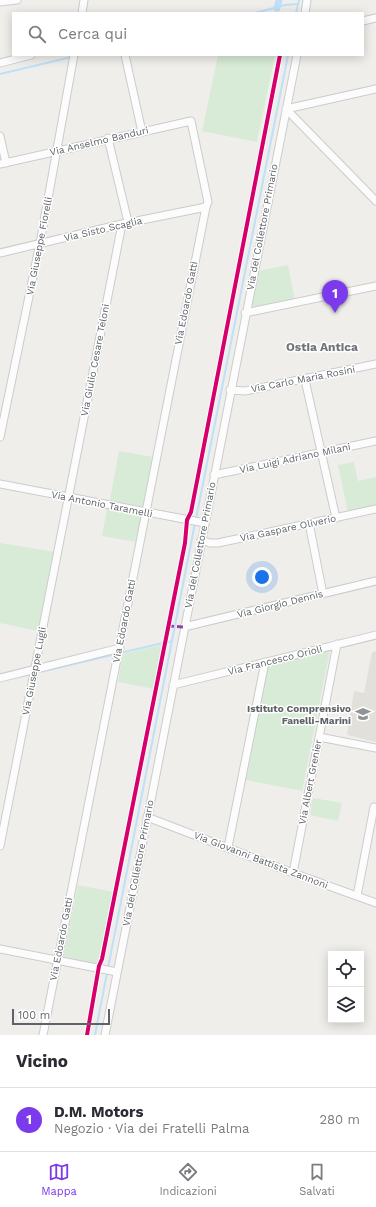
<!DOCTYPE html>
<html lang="it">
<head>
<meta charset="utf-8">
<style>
  :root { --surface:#fff; --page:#f7f7f7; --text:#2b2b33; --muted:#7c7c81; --line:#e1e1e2; --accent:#7c3aed }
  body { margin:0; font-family:"Work Sans",sans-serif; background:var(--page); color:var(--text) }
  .controls { position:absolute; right:12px; bottom:12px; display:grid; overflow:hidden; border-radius:0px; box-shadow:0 2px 10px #0003 }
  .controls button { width:36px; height:36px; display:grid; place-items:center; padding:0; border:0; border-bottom:1px solid var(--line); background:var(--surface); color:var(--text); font:20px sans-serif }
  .scale { position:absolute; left:12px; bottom:10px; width:98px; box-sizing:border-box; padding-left:4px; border:2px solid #5f6368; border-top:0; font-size:11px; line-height:14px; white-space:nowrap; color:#5f6368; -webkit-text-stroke:3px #fff; paint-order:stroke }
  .you { position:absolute; left:262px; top:577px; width:14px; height:14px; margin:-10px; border:3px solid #fff; border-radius:50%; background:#1a73e8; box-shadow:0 0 0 6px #1a73e833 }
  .badge { display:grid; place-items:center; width:26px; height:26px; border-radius:50%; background:var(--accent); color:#fff; font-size:13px; font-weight:700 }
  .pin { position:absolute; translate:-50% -33px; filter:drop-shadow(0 1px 2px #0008) }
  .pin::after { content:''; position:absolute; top:21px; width:14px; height:12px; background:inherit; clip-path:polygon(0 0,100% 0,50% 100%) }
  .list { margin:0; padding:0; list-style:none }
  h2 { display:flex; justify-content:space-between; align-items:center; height:52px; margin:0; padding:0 16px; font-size:17px }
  h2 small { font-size:13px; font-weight:400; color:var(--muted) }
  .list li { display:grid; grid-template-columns:26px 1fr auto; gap:12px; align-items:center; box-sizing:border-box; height:64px; padding:0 16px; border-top:1px solid var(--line) }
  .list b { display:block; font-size:15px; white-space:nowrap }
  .list p { margin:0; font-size:13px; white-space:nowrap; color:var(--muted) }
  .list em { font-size:13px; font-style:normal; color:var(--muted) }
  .icon { flex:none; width:22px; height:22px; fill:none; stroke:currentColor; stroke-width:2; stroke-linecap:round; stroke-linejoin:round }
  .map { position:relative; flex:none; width:376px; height:1035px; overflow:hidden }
  .search { position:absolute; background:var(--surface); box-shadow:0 2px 10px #0003; left:12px; right:12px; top:12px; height:44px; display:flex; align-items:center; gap:10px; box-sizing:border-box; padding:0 14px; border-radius:0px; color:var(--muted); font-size:15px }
  .sheet { height:116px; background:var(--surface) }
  nav { display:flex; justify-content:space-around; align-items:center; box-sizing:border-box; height:56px; border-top:1px solid var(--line); background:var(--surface); font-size:11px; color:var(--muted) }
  nav a { display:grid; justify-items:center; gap:2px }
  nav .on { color:var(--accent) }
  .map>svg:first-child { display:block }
</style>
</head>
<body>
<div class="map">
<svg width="376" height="1035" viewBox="0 0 376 1035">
  <rect width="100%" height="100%" fill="#efeeea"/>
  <path fill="#e2e0da" d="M 376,651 L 376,742 L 347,735 L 354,691 L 364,693 L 372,652 Z"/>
  <path fill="#d8ebd6" d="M 218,55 L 275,55 L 257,142 L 202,131 Z
    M 288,265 L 295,300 L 256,308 L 251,304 L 258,271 Z
    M 119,451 L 153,457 L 144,507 L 110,500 Z
    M 354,462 L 358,481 L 376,477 L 376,506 L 348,512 L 338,465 Z
    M 107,509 L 142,515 L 137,542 L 102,536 Z
    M 0,543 L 55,552 L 38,631 L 0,623 Z
    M 162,645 L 154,689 L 118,682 L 123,654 Z
    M 330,650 L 302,791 L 246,780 L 268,666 Z
    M 313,798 L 342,803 L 338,821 L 310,815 Z
    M 78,885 L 113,892 L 97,966 L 63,958 Z"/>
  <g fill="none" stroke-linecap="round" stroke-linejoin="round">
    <path stroke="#bfe0f9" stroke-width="2" d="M 255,13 L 285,5 L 298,4
      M 296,13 L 299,0
      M 0,74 L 80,55
      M 196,519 L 288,55
      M 120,653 L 172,641
      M 36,673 L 116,654
      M 9,679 L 32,674
      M 108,968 L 195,523
      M 95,1035 L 107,973"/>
    <path stroke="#bfe0f9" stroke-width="7" d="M 277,8 L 279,0"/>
    <g stroke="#cbcccc" stroke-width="9">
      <path id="minor" d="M 0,2 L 17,0
        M 82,13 L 84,0
        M 305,13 L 307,0
        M 363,21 L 376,18
        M 125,55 L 142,132
        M 0,63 L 31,55
        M 286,109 L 376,201
        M 286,109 L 376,89
        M 0,136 L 6,163
        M 108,138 L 128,222
        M 0,164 L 191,121 L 208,202 L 206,207 L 43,1035
        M 0,253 L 122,224 L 206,207
        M 245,313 L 376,286
        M 305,380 L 336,518
        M 230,390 L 245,391 L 376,364
        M 0,437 L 40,243 L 74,55
        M 214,475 L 376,441
        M 0,484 L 205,523
        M 309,523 L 323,594
        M 201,540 L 210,543 L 218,543 L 376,509
        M 184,627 L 376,581
        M 0,678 L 120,648
        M 173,685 L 376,635
        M 319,737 L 376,748
        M 147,817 L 293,873 L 376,903
        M 0,846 L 122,224
        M 228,847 L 265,662
        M 293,873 L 337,644
        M 357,896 L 374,807
        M 0,949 L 117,972
        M 105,1035 L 297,55"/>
    </g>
    <use href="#minor" stroke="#fdfcfc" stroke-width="7"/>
    <path stroke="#8e44ad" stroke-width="3" stroke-dasharray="6 3" stroke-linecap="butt" d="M 168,626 L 184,627"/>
    <g stroke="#fff" stroke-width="6">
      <path id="cycleway" d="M 87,1035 L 99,966 L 102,959 L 185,543 L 187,520 L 191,512 L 280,55"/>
    </g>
    <use href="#cycleway" stroke="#d6006c" stroke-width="4"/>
  </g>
  <defs>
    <g id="school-bare" transform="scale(1.2)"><path d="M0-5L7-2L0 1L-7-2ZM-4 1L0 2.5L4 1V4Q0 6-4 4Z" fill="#919496" stroke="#fff" stroke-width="2.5" paint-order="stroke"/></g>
  </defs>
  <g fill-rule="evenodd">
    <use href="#school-bare" x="363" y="714"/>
  </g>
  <g text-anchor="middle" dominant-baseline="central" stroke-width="3" stroke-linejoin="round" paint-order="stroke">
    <g font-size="10" fill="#5f6368" stroke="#fff">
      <text transform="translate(99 141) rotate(-13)">Via Anselmo Banduri</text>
      <text transform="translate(262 227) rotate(-79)">Via del Collettore Primario</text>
      <text transform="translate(103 229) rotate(-13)">Via Sisto Scaglia</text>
      <text transform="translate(39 246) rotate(-79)">Via Giuseppe Fiorelli</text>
      <text transform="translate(186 303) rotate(-79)">Via Edoardo Gatti</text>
      <text transform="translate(95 360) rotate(-79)">Via Giulio Cesare Teloni</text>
      <text transform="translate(303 379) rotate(-11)">Via Carlo Maria Rosini</text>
      <text transform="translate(295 458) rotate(-12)">Via Luigi Adriano Milani</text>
      <text transform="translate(102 504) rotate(11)">Via Antonio Taramelli</text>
      <text transform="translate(288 528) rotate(-12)">Via Gaspare Oliverio</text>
      <text transform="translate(200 545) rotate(-79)">Via del Collettore Primario</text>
      <text transform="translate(280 604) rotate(-14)">Via Giorgio Dennis</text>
      <text transform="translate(124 621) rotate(-79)">Via Edoardo Gatti</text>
      <text transform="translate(275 660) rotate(-14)">Via Francesco Orioli</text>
      <text transform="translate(34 671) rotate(-79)">Via Giuseppe Lugli</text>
      <text transform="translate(310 782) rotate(-79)">Via Albert Grenier</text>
      <text transform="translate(261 860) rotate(21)">Via Giovanni Battista Zannoni</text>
      <text transform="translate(138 863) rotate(-79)">Via del Collettore Primario</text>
      <text transform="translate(61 939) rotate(-79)">Via Edoardo Gatti</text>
    </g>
    <g font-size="10" font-weight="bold" fill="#5f6368" stroke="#fff" text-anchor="end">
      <text x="351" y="708">Istituto Comprensivo<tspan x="351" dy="12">Fanelli-Marini</tspan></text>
    </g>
    <g font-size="12" font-weight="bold" fill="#70757a" stroke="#fff">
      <text x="322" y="347">Ostia Antica</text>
    </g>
  </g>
</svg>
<div class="controls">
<button><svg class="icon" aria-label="locate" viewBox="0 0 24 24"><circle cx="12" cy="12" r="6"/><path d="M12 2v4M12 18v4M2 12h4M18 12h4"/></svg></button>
<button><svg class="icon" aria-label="layers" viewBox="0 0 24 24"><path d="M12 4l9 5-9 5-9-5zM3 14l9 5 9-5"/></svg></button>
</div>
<div class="scale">100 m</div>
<div class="you"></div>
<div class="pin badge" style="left:335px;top:313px">1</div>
<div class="search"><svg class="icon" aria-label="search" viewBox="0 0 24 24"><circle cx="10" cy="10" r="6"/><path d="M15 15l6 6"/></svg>Cerca qui</div>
</div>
<section class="sheet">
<h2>Vicino<small></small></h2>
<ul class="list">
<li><span class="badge">1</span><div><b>D.M. Motors</b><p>Negozio · Via dei Fratelli Palma</p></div><em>280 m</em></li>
</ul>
</section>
<nav>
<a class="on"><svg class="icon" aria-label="map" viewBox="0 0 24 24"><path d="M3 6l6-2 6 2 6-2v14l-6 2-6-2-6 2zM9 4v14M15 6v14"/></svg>Mappa</a>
<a><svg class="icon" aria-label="directions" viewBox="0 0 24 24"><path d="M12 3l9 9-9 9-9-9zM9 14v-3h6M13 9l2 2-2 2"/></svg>Indicazioni</a>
<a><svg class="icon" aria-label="saved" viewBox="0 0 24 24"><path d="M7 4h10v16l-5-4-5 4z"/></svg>Salvati</a>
</nav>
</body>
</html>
